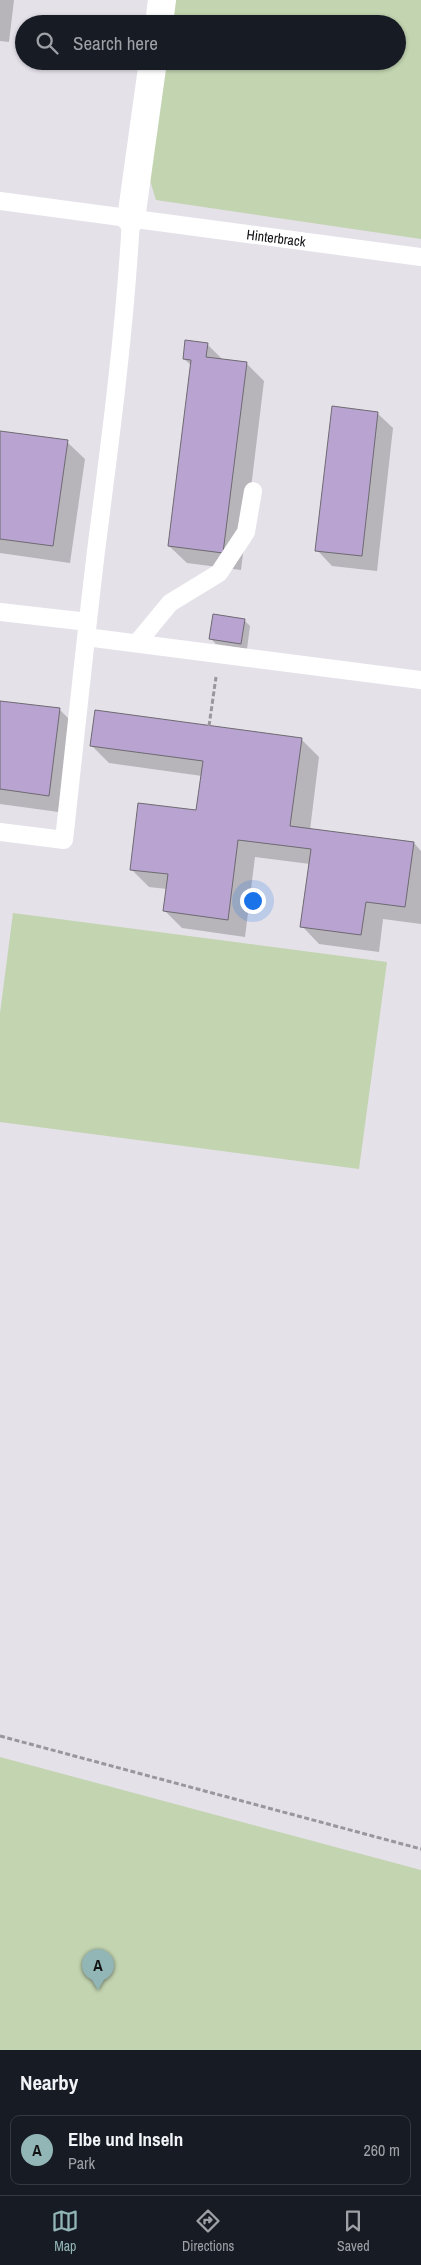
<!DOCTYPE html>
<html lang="en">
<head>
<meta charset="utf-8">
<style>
  :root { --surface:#171b24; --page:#242831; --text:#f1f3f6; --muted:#9ea1a6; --line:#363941; --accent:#92b5b5 }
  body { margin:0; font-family:"Archivo Narrow",sans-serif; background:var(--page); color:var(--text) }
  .you { position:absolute; left:252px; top:900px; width:18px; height:18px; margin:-12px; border:4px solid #fff; border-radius:50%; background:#1a73e8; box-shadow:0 0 0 8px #1a73e833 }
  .badge { display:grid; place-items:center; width:32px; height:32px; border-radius:50%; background:var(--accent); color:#111; font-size:16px; font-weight:700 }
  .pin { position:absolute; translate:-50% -41px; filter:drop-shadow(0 1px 2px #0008) }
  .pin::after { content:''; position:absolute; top:26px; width:18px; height:15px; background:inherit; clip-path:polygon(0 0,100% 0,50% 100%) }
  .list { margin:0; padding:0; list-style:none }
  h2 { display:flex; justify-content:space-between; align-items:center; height:65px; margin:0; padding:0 20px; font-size:21px }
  h2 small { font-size:16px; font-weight:400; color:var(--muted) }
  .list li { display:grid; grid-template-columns:32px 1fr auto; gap:15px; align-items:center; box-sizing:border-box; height:70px; margin:0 10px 10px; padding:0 10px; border:1px solid var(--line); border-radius:10px }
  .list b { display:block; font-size:19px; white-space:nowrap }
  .list p { margin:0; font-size:16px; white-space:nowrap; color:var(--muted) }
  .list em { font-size:16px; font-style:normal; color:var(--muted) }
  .icon { flex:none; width:28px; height:28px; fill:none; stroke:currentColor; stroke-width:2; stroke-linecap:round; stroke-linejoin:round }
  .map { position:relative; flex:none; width:421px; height:2050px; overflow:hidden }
  .search { position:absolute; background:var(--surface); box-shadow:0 1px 4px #0004; left:15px; right:15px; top:15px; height:55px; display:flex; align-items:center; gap:12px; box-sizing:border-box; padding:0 18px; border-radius:28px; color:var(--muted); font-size:19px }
  .sheet { height:145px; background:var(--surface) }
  nav { display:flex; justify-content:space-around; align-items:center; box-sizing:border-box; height:70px; border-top:1px solid var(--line); background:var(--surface); font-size:14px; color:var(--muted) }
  nav a { display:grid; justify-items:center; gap:2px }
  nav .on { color:var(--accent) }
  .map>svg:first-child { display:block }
</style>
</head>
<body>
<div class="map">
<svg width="421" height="2050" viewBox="0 0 421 2050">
  <rect width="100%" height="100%" fill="#e5e1e9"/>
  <path fill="#c2d4b0" d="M 175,0 L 421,0 L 421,239 L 156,200 L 149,177 L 166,61 L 397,61 L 397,24 L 171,24 Z
    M 13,913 L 387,962 L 359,1169 L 0,1122 L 0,1013 Z
    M 0,1757 L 421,1870 L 421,2050 L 0,2050 Z"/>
  <path fill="#0003" d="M 0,0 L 14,0 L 9,42 L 0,41 Z
    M 207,344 L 223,360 L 246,363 L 264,381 L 241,570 L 187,563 L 169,546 L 192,366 L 184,359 Z
    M 377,413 L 393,428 L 377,571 L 332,566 L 317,550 Z
    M 0,432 L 67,442 L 85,459 L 70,563 L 0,553 Z
    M 244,620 L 250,626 L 247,649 L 216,644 L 210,638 Z
    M 0,702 L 59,709 L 77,727 L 66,813 L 0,804 Z
    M 301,739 L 319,757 L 310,830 L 414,843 L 421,851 L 421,924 L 383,919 L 379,952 L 319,944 L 302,926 L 310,864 L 255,857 L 245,937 L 182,928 L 165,911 L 167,889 L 149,887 L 131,869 L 197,812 L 202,776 L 109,763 L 92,746 Z"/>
  <path fill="#b9a4d1" stroke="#6d6a71" d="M 185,340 L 208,343 L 206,357 L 247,362 L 223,553 L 168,546 L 191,360 L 183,359 Z
    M 332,406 L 378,412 L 362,556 L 315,551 Z
    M 0,431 L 68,440 L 53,546 L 0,539 Z
    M 213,614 L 245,619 L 241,644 L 209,639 Z
    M 0,701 L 60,708 L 49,796 L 0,789 Z
    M 95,710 L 302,738 L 290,826 L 414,842 L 405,907 L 366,902 L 361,935 L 300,927 L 311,849 L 238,840 L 228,920 L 163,911 L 168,874 L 130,870 L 138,803 L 196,810 L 203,761 L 90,746 Z"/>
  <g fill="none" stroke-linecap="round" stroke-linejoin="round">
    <path stroke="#99969c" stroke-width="3" stroke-dasharray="5 2.5" stroke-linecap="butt" d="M 209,726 L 216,677
      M 0,1736 L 421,1849"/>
    <path stroke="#fff" stroke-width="18" d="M 0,201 L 421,257
      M 0,612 L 88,622
      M 86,637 L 421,680
      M 137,643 L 170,603 L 219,573 L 246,532 L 253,491
      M 0,832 L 64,840 C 75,741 85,642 97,543 C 111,435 125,328 131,219"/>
    <path stroke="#fff" stroke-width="28" d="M 159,24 L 162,0
      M 131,219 L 153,61"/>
  </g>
  <g text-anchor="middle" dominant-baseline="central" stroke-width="4.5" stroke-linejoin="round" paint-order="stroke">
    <g font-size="14" fill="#111013" stroke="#fff">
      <text transform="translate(276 238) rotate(7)">Hinterbrack</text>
    </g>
  </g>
</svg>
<div class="you"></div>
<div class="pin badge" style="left:98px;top:1990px">A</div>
<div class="search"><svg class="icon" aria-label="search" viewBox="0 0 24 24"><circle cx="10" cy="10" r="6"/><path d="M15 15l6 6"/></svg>Search here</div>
</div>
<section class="sheet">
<h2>Nearby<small></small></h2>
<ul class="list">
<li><span class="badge">A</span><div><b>Elbe und Inseln</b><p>Park</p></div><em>260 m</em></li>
</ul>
</section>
<nav>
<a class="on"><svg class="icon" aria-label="map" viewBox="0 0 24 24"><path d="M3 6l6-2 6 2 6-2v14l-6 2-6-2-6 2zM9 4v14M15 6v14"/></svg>Map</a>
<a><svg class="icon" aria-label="directions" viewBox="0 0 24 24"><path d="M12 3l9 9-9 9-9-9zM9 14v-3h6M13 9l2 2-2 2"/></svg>Directions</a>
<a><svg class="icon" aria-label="saved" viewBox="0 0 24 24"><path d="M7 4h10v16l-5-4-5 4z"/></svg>Saved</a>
</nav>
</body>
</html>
